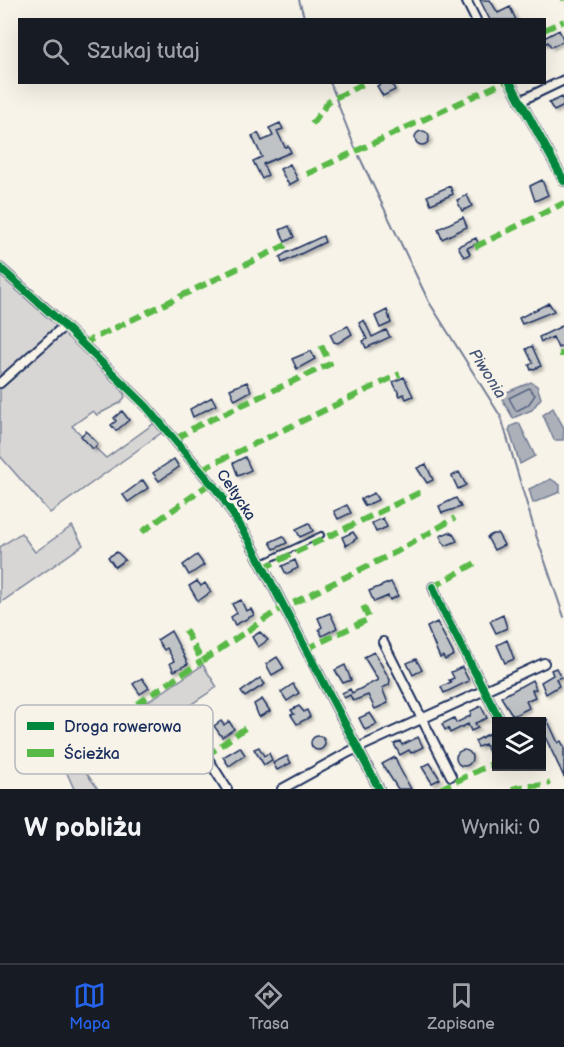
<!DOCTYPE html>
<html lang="pl">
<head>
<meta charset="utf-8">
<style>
  :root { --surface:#171b24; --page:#20242c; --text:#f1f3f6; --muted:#9ea1a6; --line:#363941; --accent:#2563eb }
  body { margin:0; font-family:"Balsamiq Sans",sans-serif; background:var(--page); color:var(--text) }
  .controls { position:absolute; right:18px; bottom:18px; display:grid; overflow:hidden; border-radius:0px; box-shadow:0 6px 24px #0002 }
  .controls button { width:54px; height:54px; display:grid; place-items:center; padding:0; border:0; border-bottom:2px solid var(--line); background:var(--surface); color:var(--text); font:30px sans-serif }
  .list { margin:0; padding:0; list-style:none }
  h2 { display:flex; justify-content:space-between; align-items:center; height:78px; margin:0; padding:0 24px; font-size:26px }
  h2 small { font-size:20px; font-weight:400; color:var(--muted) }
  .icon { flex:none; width:33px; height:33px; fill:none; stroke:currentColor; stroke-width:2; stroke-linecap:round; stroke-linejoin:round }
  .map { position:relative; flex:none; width:564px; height:789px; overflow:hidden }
  .search { position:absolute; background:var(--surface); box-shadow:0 6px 24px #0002; left:18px; right:18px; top:18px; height:66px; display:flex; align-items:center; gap:15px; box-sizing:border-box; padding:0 21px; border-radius:0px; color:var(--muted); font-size:22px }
  .sheet { height:174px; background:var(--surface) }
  nav { display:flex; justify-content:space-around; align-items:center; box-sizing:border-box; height:84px; border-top:2px solid var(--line); background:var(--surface); font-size:16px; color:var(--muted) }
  nav a { display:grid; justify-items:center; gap:3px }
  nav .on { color:var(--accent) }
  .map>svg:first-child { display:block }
</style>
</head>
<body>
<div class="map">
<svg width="564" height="789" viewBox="0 0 564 789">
  <defs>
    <filter id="shadow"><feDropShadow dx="2.5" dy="2.5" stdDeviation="1.5" flood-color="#0004"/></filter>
  </defs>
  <rect width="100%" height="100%" fill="#f7f3e8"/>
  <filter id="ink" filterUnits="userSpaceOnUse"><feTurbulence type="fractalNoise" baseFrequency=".0167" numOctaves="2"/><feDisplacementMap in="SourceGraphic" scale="12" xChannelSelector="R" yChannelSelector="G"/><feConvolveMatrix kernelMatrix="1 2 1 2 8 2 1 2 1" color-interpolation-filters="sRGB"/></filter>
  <g filter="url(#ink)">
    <path fill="#d7d6d4" stroke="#798299" stroke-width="1.5" d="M 0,274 L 57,324 L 57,328 L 0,380 Z
      M 61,332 L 66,332 L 121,386 L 125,397 L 120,403 L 97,415 L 93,411 L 72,426 L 106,458 L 156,422 L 164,431 L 50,513 L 0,456 L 0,386 Z
      M 72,526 L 83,545 L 0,603 L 0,547 L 21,533 L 35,552 Z
      M 203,665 L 217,687 L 87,774 L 98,789 L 74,789 L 44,721 L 47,720 L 71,753 Z"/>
    <path fill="#acb0b9" stroke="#727c95" stroke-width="1.5" d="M 531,382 L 537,386 L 541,398 L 532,410 L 513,418 L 500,395 Z
      M 553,408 L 564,428 L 563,440 L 554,440 L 543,415 Z
      M 519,423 L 535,456 L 520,464 L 509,430 L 511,426 Z
      M 551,479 L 560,485 L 560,492 L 533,503 L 529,489 Z"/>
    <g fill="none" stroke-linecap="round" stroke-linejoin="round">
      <path stroke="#556382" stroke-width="1.5" d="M 529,388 L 535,395 L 528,405 L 516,411 L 509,398 Z"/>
      <path stroke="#727c95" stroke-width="2" d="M 299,0 L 305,20
        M 330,82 L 335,95
        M 336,99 L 355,148
        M 359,156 L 429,302 L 501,417 L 536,535 L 564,617"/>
    </g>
    <path fill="#c0c3c5" stroke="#1b2f5e" stroke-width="1.5" filter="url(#shadow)" d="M 480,0 L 490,0 L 498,13 L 510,7 L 516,20 L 490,20 Z
      M 559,30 L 564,41 L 551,47 L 548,42 L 544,44 L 544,38 Z
      M 384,82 L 391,82 L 395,90 L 383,96 L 377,86 Z
      M 562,97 L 564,106 L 554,111 L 549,103 Z
      M 280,123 L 283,129 L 277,131 L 285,147 L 288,146 L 291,152 L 263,164 L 268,175 L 262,179 L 253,161 L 262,157 L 252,136 L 258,133 L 262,141 L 273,136 L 269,128 Z
      M415 138a7 7 0 1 1 14 0a7 7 0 1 1-14 0Z
      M 290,164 L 298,180 L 289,185 L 280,169 Z
      M 542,180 L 548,195 L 535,201 L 530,186 Z
      M 450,186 L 453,194 L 431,204 L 427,196 Z
      M 467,195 L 472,206 L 462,211 L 457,200 Z
      M 463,217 L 467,227 L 442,239 L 438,229 Z
      M 289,226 L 294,237 L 285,242 L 280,230 Z
      M 323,236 L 325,242 L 282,263 L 280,257 L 286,253 Z
      M 476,238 L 478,243 L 467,248 L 470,254 L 464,257 L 458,246 Z
      M 549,303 L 554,311 L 522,324 L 519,318 Z
      M 387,310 L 391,323 L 380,328 L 375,316 Z
      M 364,320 L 372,337 L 386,330 L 390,337 L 366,348 L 363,341 L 367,339 L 359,323 Z
      M 564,325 L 564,345 L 558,348 L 553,337 L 541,342 L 539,337 Z
      M 348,326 L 352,334 L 338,343 L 334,342 L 330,334 Z
      M 532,346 L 541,366 L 531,370 L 529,365 L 533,363 L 526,349 Z
      M 311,351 L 315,359 L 297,369 L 292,359 Z
      M 404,377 L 413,396 L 406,399 L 404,394 L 400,396 L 393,382 Z
      M 247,382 L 251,391 L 235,400 L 230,389 Z
      M 212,397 L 216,405 L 193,417 L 190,409 Z
      M 122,411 L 129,420 L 116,431 L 111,425 L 116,421 L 114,418 Z
      M 86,431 L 98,444 L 93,449 L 81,436 Z
      M 245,457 L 251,470 L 238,476 L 233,463 Z
      M 174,459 L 179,467 L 159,481 L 153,473 Z
      M 426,464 L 433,480 L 427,483 L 417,468 Z
      M 459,472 L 466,485 L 458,489 L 452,476 Z
      M 143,480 L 148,488 L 128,502 L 123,495 Z
      M 374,493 L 378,500 L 365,506 L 361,499 Z
      M 456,498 L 461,507 L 442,513 L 439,506 Z
      M 347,505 L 351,513 L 338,519 L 334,511 Z
      M 383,518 L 387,527 L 376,532 L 372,523 Z
      M 309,523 L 313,531 L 300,537 L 296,529 Z
      M 353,532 L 357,538 L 346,546 L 342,537 Z
      M 449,532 L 453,534 L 457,541 L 445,546 L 440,536 Z
      M 493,534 L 498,534 L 504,545 L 494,550 L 487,537 Z
      M 283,536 L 287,543 L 274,549 L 270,542 Z
      M 117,552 L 125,560 L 115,567 L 108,557 Z
      M 197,555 L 204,565 L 189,575 L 183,565 Z
      M 295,560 L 298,568 L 286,574 L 282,566 Z
      M 197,581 L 201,586 L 205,583 L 211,592 L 198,601 L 189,586 Z
      M 391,582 L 398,596 L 390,600 L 388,596 L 374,602 L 369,591 Z
      M 241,600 L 246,611 L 251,609 L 254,615 L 235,625 L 231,617 L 237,613 L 232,604 Z
      M 330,613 L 337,628 L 322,636 L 319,629 L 322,627 L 318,618 Z
      M 503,615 L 507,628 L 496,633 L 490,621 Z
      M 437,622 L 454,655 L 445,660 L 443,656 L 440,658 L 427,627 Z
      M 171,631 L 188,664 L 174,671 L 170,663 L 174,661 L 167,648 L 164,650 L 157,640 Z
      M 260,632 L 268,640 L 258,647 L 252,637 Z
      M 507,640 L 514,659 L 505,663 L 497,645 Z
      M 374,652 L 390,680 L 389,685 L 382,688 L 388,703 L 375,709 L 368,695 L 353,701 L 350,695 L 344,698 L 342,693 L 350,689 L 352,693 L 378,680 L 364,657 Z
      M 277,657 L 284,668 L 272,675 L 266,664 Z
      M 416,659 L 422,670 L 413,675 L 407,663 Z
      M 345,665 L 351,680 L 343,683 L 335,670 Z
      M 462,667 L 469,681 L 444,693 L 441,687 L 451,682 L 449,680 L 454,678 L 451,672 Z
      M 556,668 L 561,677 L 556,679 L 559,686 L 546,694 L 541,682 L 553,675 L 551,670 Z
      M 142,678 L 149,688 L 140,694 L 133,684 Z
      M 260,678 L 265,684 L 245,697 L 241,692 Z
      M 532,680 L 536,689 L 532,690 L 535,697 L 526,701 L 529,708 L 513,716 L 501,697 Z
      M 293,684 L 299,693 L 287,701 L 281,692 Z
      M 262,699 L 270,711 L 259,717 L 254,704 Z
      M 299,706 L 304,712 L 307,710 L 310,717 L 297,724 L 291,715 L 294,714 L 291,710 Z
      M 481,706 L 487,718 L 475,723 L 478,728 L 471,731 L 468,724 L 450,733 L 448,728 L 445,730 L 442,724 L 454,718 L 456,723 L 470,716 L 471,711 Z
      M 370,713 L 377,724 L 365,730 L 359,718 Z
      M 547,719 L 558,743 L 561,741 L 564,747 L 564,777 L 542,730 L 542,722 Z
      M 221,721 L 224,725 L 229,721 L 234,729 L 222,737 L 214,726 Z
      M 490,733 L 496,741 L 496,754 L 491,756 L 485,744 L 478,747 L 475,741 Z
      M311 743a7 7 0 1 1 14 0a7 7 0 1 1-14 0Z
      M 418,737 L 423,747 L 411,753 L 409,750 L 400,755 L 394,744 L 400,741 L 402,745 Z
      M 240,747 L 245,755 L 229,766 L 223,757 Z
      M 259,747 L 264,756 L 269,753 L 272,760 L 264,765 L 254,749 Z
      M456 758a8 8 0 1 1 16 0a8 8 0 1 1-16 0Z
      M 287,756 L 291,763 L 277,770 L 273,763 Z
      M 395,757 L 400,769 L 411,789 L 398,789 L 382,764 Z
      M 430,763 L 440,779 L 432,783 L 422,767 Z"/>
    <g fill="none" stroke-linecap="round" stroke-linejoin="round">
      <g stroke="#1b2f5e" stroke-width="8">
        <path id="service" d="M 262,563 L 321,535"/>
      </g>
      <g stroke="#1b2f5e" stroke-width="12">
        <path id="minor" d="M 466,0 L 476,20
          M 510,82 L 564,181
          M 520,101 L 564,80
          M 0,268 L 54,316 L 146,406 L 221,495 L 249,540 L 379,789
          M 0,383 L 64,326
          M 433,587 L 442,609 L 501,722
          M 383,642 L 451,776
          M 196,740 L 227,789
          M 282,789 L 349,752 L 544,663"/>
      </g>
      <use href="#service" stroke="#f7f3e8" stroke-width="4"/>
      <use href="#minor" stroke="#f7f3e8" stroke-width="8"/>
      <path stroke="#58b947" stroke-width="6" stroke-dasharray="12 6" stroke-linecap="butt" d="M 564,0 L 564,1
        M 544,30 L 564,21
        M 312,124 L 329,101 L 367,82
        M 307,174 L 504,82
        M 475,247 L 564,203
        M 82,344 L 286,245
        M 559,354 L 564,354
        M 176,439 L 195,427 L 330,364 L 319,341
        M 202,469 L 400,374
        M 142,532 L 212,482
        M 263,568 L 425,490
        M 433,587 L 479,561
        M 185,630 L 202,661 L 277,611 L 398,551 L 455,518
        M 306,649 L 369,619 L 362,603
        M 77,744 L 202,661
        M 206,756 L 248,726
        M 440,789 L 496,762
        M 512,789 C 525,784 537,788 550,783"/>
      <g stroke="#f7f3e8" stroke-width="11">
        <path id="cycleway" d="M 510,82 L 564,181
          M 0,268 L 54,316 L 146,406 L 221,495 L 249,540 L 379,789
          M 433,587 L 442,609 L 501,722"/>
      </g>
      <use href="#cycleway" stroke="#00873e" stroke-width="8"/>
    </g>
  </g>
  <g text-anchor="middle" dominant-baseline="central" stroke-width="6" stroke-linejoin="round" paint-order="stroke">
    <g font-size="15" fill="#1b2f5e" stroke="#f7f3e8">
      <text transform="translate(236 495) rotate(56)">Celtycka</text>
    </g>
    <g font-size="16" font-style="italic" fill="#465679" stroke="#f7f3e8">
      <text transform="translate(487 374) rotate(58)">Piwonia</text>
    </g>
  </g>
  <rect x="15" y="705" width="198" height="69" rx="9" fill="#f7f3e8" stroke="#b5b8bf" stroke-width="1.5"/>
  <rect x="27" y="722" width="27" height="8" fill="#00873e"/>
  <rect x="27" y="749" width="27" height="8" fill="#58b947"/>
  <g font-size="16" fill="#1b2f5e">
    <text x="64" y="732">Droga rowerowa</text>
    <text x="64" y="759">Ścieżka</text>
  </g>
</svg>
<div class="controls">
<button><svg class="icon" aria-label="layers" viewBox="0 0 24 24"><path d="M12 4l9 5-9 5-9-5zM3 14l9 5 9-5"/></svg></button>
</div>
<div class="search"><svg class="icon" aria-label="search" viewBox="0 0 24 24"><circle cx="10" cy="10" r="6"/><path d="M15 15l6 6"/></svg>Szukaj tutaj</div>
</div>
<section class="sheet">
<h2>W pobliżu<small>Wyniki: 0</small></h2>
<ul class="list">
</ul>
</section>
<nav>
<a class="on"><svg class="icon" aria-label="map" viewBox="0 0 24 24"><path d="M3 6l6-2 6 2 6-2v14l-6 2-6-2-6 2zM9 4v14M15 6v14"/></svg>Mapa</a>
<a><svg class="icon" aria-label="directions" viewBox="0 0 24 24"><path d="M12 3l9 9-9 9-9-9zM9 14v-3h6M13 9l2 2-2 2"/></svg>Trasa</a>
<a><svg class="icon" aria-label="saved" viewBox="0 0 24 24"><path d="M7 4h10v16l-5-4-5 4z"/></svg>Zapisane</a>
</nav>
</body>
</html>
